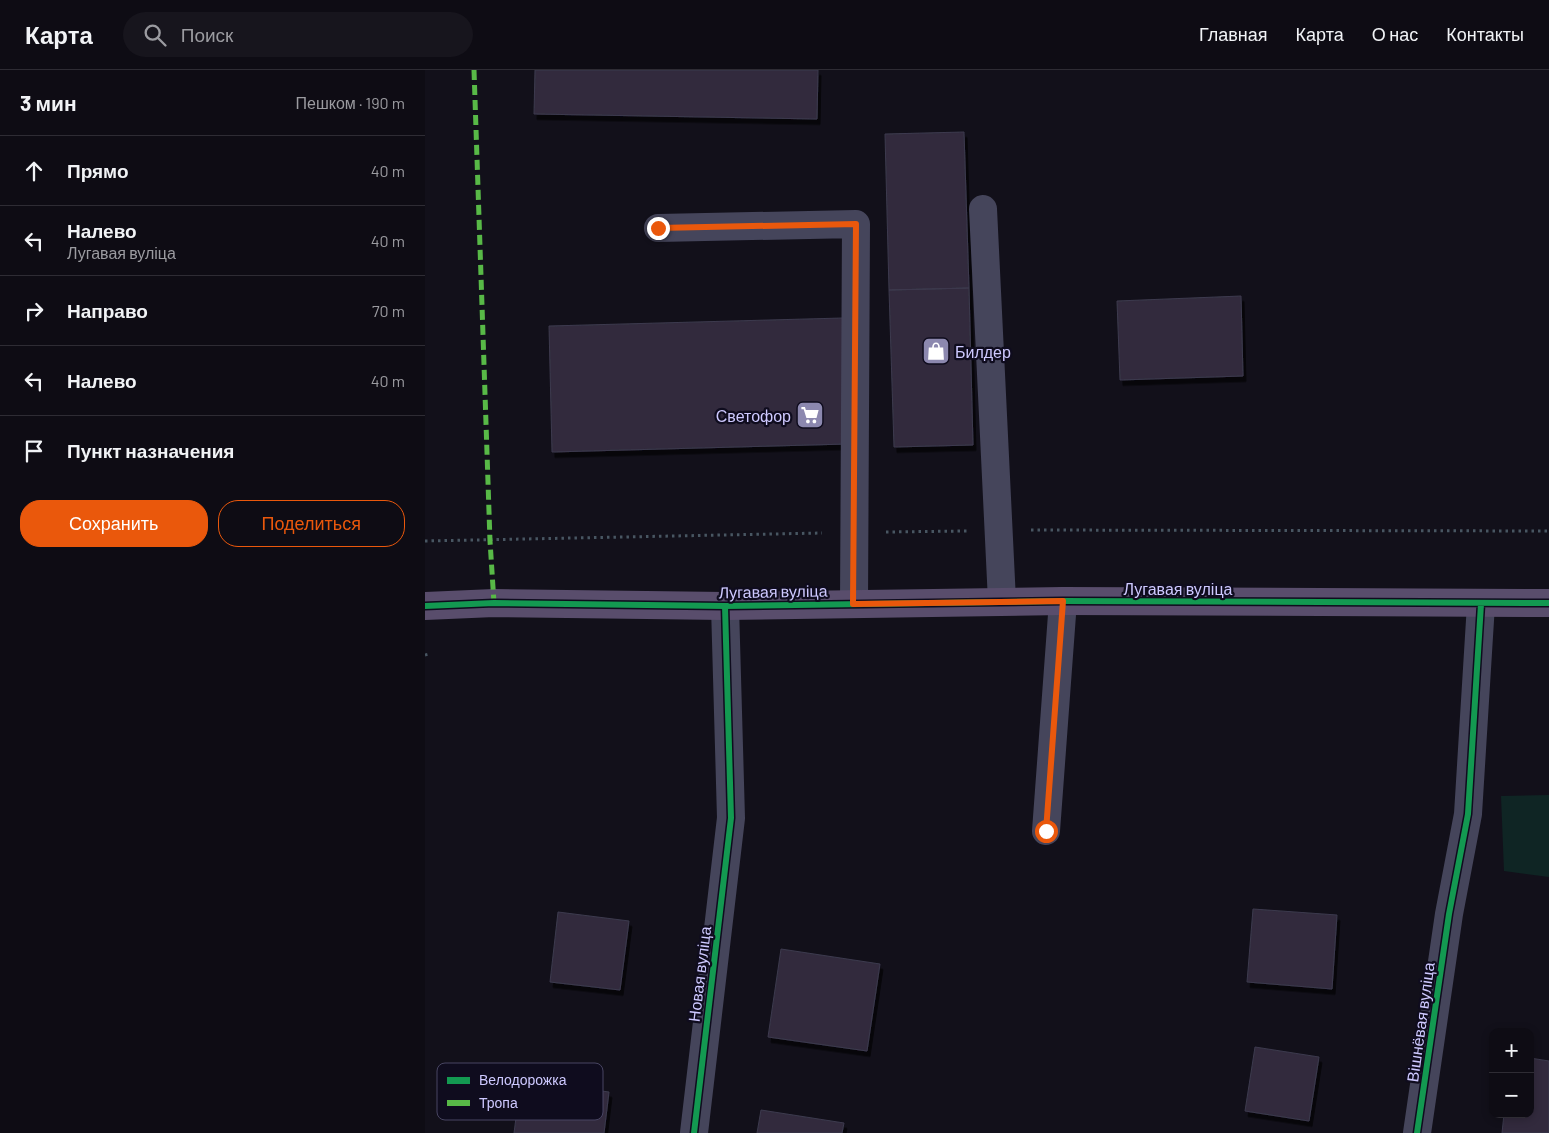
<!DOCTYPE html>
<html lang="ru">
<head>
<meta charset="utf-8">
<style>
  :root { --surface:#0e0c14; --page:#17151d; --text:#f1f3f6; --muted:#9b9ba0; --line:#2e2c34; --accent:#ea580c }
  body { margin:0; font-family:Barlow,sans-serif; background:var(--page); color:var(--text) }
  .controls { position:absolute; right:15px; bottom:15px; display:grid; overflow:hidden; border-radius:10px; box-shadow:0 2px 8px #0003 }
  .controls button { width:45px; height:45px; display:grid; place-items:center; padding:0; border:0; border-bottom:1px solid var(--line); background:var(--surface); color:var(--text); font:25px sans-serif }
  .stop { position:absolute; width:15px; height:15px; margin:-11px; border:4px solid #ea580c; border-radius:50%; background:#fff }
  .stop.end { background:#ea580c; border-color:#fff; box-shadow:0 1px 5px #0008 }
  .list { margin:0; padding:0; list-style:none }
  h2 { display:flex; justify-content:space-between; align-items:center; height:65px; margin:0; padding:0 20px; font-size:21px }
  h2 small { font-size:16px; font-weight:400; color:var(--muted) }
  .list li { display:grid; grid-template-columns:32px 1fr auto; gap:15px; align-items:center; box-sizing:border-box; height:70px; padding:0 20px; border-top:1px solid var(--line) }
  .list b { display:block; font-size:19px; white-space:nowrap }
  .list p { margin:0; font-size:16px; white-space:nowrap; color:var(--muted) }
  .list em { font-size:16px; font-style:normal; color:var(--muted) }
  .actions { display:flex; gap:10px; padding:15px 20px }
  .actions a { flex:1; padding:11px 0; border:1px solid var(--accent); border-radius:20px; text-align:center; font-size:18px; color:var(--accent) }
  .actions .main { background:var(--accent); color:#fff }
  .icon { flex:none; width:28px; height:28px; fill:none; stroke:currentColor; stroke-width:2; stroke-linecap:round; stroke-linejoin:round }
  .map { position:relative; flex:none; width:1124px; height:1063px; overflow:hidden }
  header { display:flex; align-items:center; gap:30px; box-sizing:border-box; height:70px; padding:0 25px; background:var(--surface); border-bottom:1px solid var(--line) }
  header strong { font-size:24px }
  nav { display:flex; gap:28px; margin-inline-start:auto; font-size:18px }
  .search { width:350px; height:45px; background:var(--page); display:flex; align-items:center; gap:12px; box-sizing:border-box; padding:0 18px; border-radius:28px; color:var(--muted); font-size:19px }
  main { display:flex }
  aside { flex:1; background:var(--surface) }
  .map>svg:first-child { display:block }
</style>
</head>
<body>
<header>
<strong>Карта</strong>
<div class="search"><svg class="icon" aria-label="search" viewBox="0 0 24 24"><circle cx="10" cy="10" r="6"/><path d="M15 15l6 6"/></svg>Поиск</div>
<nav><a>Главная</a><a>Карта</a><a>О нас</a><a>Контакты</a></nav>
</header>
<main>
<aside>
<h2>3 мин<small>Пешком · 190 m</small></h2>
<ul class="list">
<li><svg class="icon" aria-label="ahead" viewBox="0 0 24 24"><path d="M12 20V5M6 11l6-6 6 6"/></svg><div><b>Прямо</b></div><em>40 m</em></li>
<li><svg class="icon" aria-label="left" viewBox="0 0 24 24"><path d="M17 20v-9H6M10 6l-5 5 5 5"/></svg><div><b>Налево</b><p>Лугавая вуліца</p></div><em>40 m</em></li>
<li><svg class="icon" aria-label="right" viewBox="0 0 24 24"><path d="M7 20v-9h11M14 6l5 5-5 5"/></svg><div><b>Направо</b></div><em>70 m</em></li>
<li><svg class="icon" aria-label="left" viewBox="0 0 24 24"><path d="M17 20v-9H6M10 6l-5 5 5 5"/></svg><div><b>Налево</b></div><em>40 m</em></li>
<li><svg class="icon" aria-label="arrive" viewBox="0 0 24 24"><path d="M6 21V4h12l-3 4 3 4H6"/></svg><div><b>Пункт назначения</b></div></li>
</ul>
<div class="actions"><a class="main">Сохранить</a><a>Поделиться</a></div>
</aside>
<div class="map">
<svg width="1124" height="1063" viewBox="0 0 1124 1063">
  <defs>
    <filter id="shadow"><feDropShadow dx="3" dy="5.5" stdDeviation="0" flood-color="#0009"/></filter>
  </defs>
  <rect width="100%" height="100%" fill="#12101a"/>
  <path fill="#0f2524" d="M 1124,725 L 1124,807 L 1079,801 L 1076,726 Z"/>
  <path fill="#302c3d" stroke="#3d3a4e" filter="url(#shadow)" d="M 110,0 L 393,0 L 392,49 L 109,44 Z
    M 539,62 L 544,218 L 464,220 L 460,64 Z
    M 544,218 L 548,375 L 469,377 L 464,220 Z
    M 816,226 L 818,306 L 695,310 L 692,231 Z
    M 418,248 L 422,374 L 127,382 L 124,256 Z
    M 828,839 L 912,845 L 907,919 L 822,912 Z
    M 133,842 L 204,851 L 195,920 L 125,912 Z
    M 356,879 L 455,894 L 442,981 L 343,967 Z
    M 830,977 L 894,987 L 884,1051 L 820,1041 Z
    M 1105,988 L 1124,991 L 1124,1063 L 1077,1063 L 1079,1044 L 1105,1044 Z
    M 96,1010 L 184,1022 L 179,1063 L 89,1063 Z
    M 336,1040 L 419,1053 L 417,1063 L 332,1063 Z"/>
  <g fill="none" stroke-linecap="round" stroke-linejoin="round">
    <path stroke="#485662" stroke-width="3" stroke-dasharray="2.5 4" stroke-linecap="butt" d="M 606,460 L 1124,461
      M 461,462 L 542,461
      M 0,471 L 397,463
      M 0,585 L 4,584"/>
    <path stroke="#45455b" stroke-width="28" d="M 558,139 L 577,531
      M 233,158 L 431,154 L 429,534
      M 621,761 L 638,531
      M 269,1063 L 306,748 L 300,536
      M 992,1063 L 1024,844 L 1043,744 L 1056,534"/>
    <path stroke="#594d6c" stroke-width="28" d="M 0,536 L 69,533 L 300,536 L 638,531 L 1124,533"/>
    <path stroke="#58b947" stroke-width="5" stroke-dasharray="10 5" stroke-linecap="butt" d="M 49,0 L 65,471 L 69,533"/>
    <g stroke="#0f0c1e" stroke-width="9">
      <path id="cycleway" d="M 0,536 L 69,533 L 300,536 L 638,531 L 1124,533
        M 269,1063 L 306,748 L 300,536
        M 992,1063 L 1024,844 L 1043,744 L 1056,534"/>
    </g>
    <use href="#cycleway" stroke="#139951" stroke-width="6"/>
  </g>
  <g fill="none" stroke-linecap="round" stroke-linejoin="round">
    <path stroke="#ea580c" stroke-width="6" d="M 233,158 L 431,154 L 428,534 L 638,531 L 621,761"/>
  </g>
  <defs>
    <g id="shop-square" transform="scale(1.4375)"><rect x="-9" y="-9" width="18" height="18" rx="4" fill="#8c88af" stroke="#0f0c1e"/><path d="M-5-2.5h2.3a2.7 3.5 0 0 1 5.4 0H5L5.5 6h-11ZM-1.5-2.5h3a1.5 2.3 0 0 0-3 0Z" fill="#fff"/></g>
    <g id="supermarket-square" transform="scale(1.4375)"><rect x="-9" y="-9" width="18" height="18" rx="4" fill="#8c88af" stroke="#0f0c1e"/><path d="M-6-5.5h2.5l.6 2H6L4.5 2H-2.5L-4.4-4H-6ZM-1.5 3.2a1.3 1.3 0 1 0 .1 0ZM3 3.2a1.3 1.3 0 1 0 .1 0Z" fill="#fff"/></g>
  </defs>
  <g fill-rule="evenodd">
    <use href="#shop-square" x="511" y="281"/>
    <use href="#supermarket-square" x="385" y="345"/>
  </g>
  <g text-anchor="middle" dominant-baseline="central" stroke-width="4.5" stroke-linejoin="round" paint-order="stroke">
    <g font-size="16" fill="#cec9ff" stroke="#0f0c1e" text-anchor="start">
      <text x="530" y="281">Билдер</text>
      <text x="366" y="345" text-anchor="end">Светофор</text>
    </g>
    <g font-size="16" fill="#cec9ff" stroke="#0f0c1e">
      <text x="753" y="518">Лугавая вуліца</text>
      <text transform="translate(348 521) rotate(-1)">Лугавая вуліца</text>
      <text transform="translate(274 904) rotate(-83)">Новая вуліца</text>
      <text transform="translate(995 952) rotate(-82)">Вішнёвая вуліца</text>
    </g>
  </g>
  <rect x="12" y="993" width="166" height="57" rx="8" fill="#0f0c1e" stroke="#484562" stroke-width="1"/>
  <rect x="22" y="1007" width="23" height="7" fill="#139951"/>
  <rect x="22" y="1030" width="23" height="6" fill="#58b947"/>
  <g font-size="14" fill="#cec9ff">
    <text x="54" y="1015">Велодорожка</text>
    <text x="54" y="1038">Тропа</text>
  </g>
</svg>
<div class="controls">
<button>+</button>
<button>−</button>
</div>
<div class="stop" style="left:621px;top:761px"></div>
<div class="stop end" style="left:233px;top:158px"></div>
</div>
</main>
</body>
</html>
